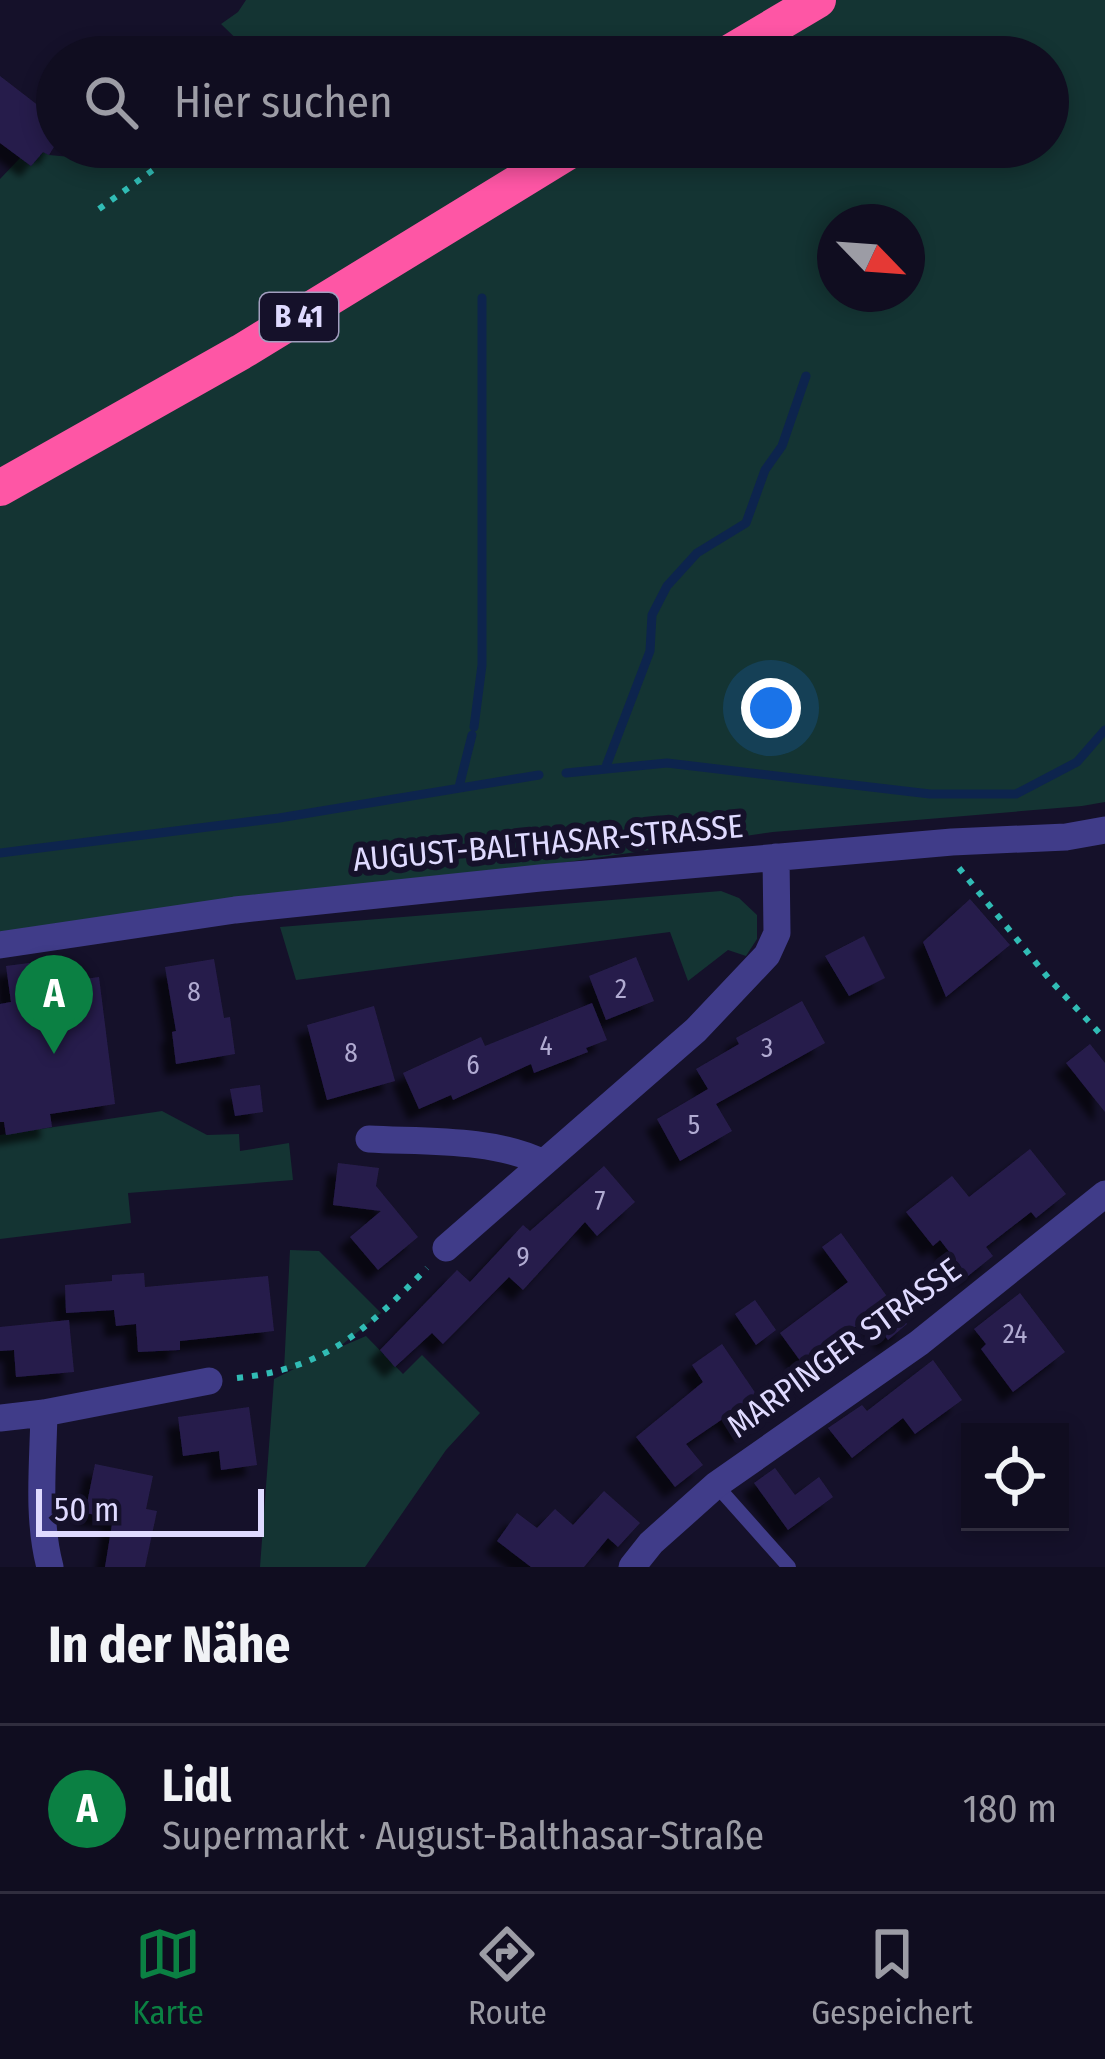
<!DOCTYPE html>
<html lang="de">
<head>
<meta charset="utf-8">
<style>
  :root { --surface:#100d20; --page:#1e1b2d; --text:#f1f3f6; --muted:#9c9ca5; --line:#302d3e; --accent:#0b8043 }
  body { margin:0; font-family:"Fira Sans Condensed",sans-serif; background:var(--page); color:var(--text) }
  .controls { position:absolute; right:36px; bottom:36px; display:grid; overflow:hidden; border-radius:0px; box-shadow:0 6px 18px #0003 }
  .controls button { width:108px; height:108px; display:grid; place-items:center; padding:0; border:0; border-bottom:3px solid var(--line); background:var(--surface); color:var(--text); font:60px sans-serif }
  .compass { position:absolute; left:817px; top:204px; width:108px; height:108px; border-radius:50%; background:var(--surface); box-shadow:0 6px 18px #0003; rotate:115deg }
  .scale { position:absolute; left:36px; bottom:30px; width:228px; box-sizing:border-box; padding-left:12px; border:6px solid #dfdaff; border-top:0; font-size:33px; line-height:42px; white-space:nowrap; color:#dfdaff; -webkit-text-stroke:9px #15112a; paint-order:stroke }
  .you { position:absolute; left:771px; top:708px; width:42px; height:42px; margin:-30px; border:9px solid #fff; border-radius:50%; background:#1a73e8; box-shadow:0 0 0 18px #1a73e833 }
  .badge { display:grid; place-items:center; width:78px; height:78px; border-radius:50%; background:var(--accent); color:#fff; font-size:39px; font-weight:700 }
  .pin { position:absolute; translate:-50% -99px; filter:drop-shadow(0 3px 6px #0008) }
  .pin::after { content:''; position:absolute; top:63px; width:42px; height:36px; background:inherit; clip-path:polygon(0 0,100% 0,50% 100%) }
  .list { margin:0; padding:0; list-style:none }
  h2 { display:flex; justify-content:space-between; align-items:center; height:156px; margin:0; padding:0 48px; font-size:51px }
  h2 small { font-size:39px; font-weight:400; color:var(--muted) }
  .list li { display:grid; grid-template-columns:78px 1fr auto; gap:36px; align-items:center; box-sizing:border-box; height:168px; padding:0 48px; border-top:3px solid var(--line) }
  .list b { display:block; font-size:45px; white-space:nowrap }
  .list p { margin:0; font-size:39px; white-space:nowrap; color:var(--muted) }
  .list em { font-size:39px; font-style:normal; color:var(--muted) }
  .icon { flex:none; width:66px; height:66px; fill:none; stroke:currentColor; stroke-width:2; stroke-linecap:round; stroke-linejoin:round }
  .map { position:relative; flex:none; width:1105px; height:1567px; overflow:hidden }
  .search { position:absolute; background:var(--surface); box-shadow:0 6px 18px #0003; left:36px; right:36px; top:36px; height:132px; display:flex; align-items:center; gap:30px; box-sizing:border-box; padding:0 42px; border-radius:66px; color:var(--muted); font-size:45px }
  .sheet { height:324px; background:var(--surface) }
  nav { display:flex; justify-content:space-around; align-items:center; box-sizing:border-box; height:168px; border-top:3px solid var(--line); background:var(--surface); font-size:33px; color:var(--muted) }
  nav a { display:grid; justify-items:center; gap:6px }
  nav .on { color:var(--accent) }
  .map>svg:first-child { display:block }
</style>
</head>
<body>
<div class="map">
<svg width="1105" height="1567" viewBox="0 0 1105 1567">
  <defs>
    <filter id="shadow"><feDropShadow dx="-11" dy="11" stdDeviation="3" flood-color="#0009"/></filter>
  </defs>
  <rect width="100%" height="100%" fill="#15112a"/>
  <path fill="#143433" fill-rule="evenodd" d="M 246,0 L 1105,0 L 1105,802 L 1082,806 L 773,832 L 0,945 L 0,179 L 20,158 L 31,166 L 43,152 L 49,155 L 159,165 L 185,147 L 1048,147 L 1048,57 L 255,57 L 221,24 L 238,12 ZM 835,222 L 907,222 L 907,294 L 835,294 Z
    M 721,891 L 739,898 L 757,915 L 757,939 L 746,956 L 728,950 L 688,981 L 670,932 L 296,980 L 280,927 Z
    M 162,1111 L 207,1135 L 239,1134 L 240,1151 L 289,1143 L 293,1180 L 128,1193 L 131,1223 L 0,1239 L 0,1135 Z
    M 290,1250 L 319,1251 L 381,1313 L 338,1348 L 366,1336 L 403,1374 L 422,1355 L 480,1413 L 446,1450 L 365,1567 L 260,1567 L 274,1379 L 294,1369 L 284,1370 Z"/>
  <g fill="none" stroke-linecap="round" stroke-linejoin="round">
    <path stroke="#0d244d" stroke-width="9" d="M 487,57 L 488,41
      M 474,727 L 482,665 L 482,298
      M 605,769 L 650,651 L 652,615 L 667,586 L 697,553 L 746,523 L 765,470 L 782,446 L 806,376
      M 566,773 L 667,763 L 930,794 L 1016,794 L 1077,762 L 1105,730
      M 459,787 L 472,735
      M 0,853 L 279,818 L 539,775"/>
  </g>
  <path fill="#271d4b" filter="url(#shadow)" d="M 0,76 L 57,120 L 57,142 L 49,155 L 43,152 L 31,166 L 0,143 Z
    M 970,899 L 1010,945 L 946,997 L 923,942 Z
    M 864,936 L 885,978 L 849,996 L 825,956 Z
    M 636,957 L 654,1001 L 606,1020 L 589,976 Z
    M 214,959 L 224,1018 L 230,1017 L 235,1054 L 176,1064 L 172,1032 L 176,1031 L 165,967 Z
    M 37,962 L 40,985 L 99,977 L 115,1104 L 50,1114 L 52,1127 L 6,1135 L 4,1122 L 0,1122 L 0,1004 L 11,1002 L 6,966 Z
    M 802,1001 L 825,1043 L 716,1104 L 732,1131 L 680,1161 L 657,1119 L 708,1089 L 696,1069 L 739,1044 L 736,1038 Z
    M 592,1003 L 607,1040 L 586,1048 L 588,1052 L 534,1073 L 531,1064 L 453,1100 L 451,1095 L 419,1109 L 403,1073 L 481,1037 L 485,1046 Z
    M 374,1006 L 395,1081 L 327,1100 L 307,1025 Z
    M 1090,1044 L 1105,1063 L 1105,1112 L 1066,1063 Z
    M 260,1085 L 263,1112 L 235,1116 L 230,1089 Z
    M 1030,1149 L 1066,1194 L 1036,1218 L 1031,1212 L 986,1247 L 993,1256 L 968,1276 L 940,1240 L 933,1246 L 906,1212 L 952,1176 L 969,1197 Z
    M 338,1163 L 379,1168 L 376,1186 L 418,1237 L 378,1270 L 350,1237 L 381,1211 L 333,1205 Z
    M 604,1166 L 635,1202 L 597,1236 L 585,1222 L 523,1290 L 509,1277 L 443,1344 L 432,1333 L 395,1367 L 380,1350 L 457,1270 L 470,1282 L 523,1225 L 530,1231 Z
    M 841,1233 L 907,1324 L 888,1340 L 870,1316 L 804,1366 L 780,1333 L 848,1282 L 822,1247 Z
    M 144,1273 L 145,1287 L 268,1276 L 274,1331 L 180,1341 L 180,1350 L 138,1352 L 136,1324 L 116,1326 L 114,1310 L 66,1313 L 65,1285 L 112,1281 L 112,1275 Z
    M 1020,1293 L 1065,1352 L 1013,1392 L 981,1349 L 986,1344 L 974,1329 Z
    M 755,1300 L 776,1330 L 756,1345 L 735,1314 Z
    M 69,1320 L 74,1372 L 16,1377 L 14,1350 L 0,1351 L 0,1327 Z
    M 722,1344 L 769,1413 L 740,1435 L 727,1416 L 686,1444 L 703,1465 L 675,1487 L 636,1437 L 703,1382 L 692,1365 Z
    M 933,1360 L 962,1400 L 915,1434 L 903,1418 L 852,1458 L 828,1428 L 862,1405 L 867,1411 Z
    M 249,1407 L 257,1465 L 221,1470 L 219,1451 L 183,1456 L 178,1417 Z
    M 95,1464 L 153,1476 L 146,1509 L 157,1511 L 145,1567 L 105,1567 L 113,1518 L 85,1513 Z
    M 775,1468 L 795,1495 L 819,1477 L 833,1497 L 788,1530 L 754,1483 Z
    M 604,1491 L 640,1523 L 618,1547 L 608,1538 L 584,1567 L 531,1567 L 497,1541 L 517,1513 L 537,1528 L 555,1509 L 573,1525 Z"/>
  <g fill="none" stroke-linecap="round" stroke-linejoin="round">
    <path stroke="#31bcb5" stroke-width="6" stroke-dasharray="6 9" stroke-linecap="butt" d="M 99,209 L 185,147
      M 959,868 L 1050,980 L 1105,1039
      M 237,1378 C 326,1369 367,1329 427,1268"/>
    <path stroke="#403c89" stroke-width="14" d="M 716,1485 L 789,1567"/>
    <path stroke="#403c89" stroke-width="27" d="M 0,945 L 235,910 L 540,878 L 952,842 L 1066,837 L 1105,830
      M 369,1139 C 423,1142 494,1138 543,1163
      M 446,1248 L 696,1030 L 767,955 L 777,933 L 776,857
      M 44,1413 C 43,1464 37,1518 50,1567
      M 0,1418 L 44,1413 L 209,1381
      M 632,1567 L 651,1543 L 716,1485 L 919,1343 L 1105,1194"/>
    <path stroke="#fe56a5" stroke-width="36" d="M 722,57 L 818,0
      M 0,488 L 241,352 L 576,147"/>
  </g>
  <g text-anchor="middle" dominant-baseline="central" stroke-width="12" stroke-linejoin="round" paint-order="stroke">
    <g font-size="27" fill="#b1abd2">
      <text x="621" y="989">2</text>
      <text x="194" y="992">8</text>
      <text x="546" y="1046">4</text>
      <text x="767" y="1048">3</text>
      <text x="351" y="1053">8</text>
      <text x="473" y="1065">6</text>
      <text x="694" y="1125">5</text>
      <text x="600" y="1201">7</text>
      <text x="523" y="1257">9</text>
      <text x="1015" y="1334">24</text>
    </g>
    <rect fill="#15112a" stroke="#a29ebf" stroke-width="3" x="260" y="293" width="78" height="48" rx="9"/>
    <g font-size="30" font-weight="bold" fill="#dfdaff">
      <text x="299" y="317">B 41</text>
    </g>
    <g font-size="33" fill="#dfdaff" stroke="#15112a">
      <text transform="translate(548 843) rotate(-5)">AUGUST-BALTHASAR-STRASSE</text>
      <text transform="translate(844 1348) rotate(-36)">MARPINGER STRASSE</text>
    </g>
  </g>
</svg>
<div class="controls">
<button><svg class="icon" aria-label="locate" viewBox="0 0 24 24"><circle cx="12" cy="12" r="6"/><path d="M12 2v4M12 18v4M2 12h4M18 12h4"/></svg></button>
</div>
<svg class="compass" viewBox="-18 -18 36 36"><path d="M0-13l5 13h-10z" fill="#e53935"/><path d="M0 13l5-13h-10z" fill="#9c9ca5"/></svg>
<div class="scale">50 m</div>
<div class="you"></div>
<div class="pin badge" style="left:54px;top:1054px">A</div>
<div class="search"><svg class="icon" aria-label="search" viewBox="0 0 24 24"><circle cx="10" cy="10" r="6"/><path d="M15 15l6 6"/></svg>Hier suchen</div>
</div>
<section class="sheet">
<h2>In der Nähe<small></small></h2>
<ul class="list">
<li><span class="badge">A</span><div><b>Lidl</b><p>Supermarkt · August-Balthasar-Straße</p></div><em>180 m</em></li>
</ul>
</section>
<nav>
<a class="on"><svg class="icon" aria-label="map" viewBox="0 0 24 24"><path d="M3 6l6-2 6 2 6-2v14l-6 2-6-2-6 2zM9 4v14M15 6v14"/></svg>Karte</a>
<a><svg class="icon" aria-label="directions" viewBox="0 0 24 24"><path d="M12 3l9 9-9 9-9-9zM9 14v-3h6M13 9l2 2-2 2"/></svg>Route</a>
<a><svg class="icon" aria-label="saved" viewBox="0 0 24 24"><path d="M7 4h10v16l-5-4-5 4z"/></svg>Gespeichert</a>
</nav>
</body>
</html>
